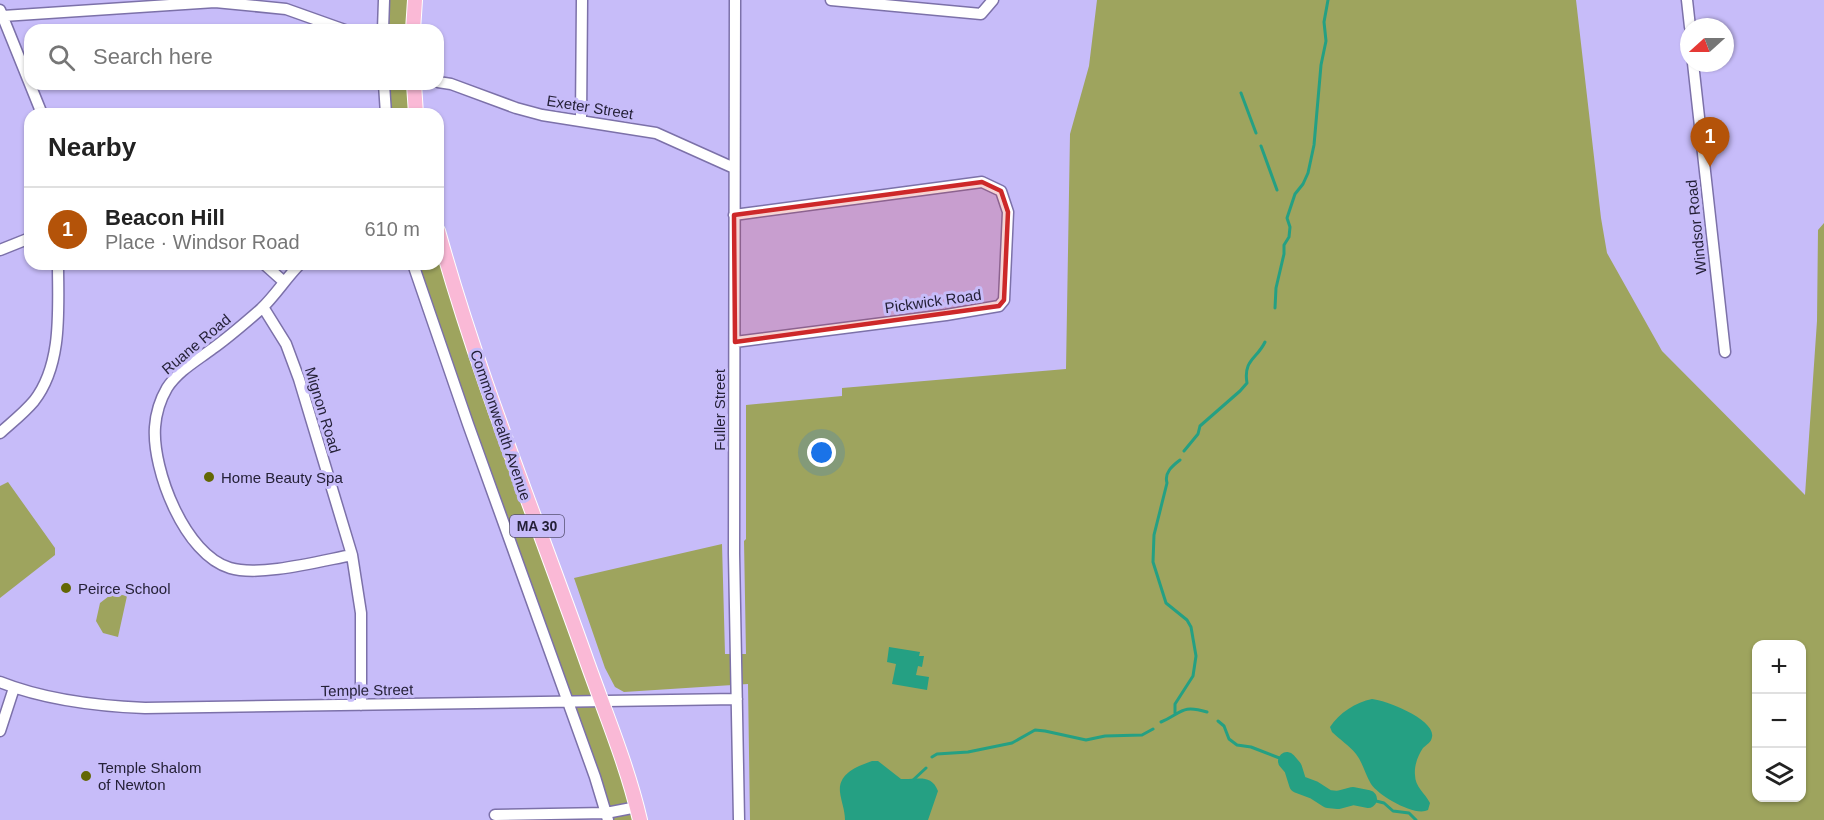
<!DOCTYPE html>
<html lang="en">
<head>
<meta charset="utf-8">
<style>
  :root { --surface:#fff; --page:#f6f6f6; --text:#222; --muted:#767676; --line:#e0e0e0; --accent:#b45309 }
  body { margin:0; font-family:Arial,sans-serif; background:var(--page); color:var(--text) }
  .controls { position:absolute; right:18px; bottom:18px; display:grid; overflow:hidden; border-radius:12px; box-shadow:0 2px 4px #0004 }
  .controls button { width:54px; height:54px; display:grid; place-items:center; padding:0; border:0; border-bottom:2px solid var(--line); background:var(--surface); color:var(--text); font:30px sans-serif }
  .compass { position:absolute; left:1680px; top:18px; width:54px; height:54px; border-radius:50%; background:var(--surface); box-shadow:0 2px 4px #0004; rotate:249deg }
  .you { position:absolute; left:822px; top:453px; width:21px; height:21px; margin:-15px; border:4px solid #fff; border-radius:50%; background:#1a73e8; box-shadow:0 0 0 9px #1a73e833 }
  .badge { display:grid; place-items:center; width:39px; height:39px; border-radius:50%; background:var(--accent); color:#fff; font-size:20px; font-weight:700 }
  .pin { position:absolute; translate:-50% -50px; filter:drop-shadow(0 2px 3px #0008) }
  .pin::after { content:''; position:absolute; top:32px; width:21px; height:18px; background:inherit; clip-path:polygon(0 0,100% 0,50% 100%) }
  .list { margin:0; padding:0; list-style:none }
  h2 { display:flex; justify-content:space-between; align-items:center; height:78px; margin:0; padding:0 24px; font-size:26px }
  h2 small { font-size:20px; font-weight:400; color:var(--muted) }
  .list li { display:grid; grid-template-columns:39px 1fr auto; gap:18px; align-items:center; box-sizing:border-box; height:84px; padding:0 24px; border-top:2px solid var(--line) }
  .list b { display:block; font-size:22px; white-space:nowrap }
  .list p { margin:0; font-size:20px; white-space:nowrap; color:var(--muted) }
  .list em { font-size:20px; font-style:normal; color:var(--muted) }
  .icon { flex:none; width:33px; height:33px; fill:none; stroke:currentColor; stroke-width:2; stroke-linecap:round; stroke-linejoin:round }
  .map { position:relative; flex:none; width:1824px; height:820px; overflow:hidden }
  .search { position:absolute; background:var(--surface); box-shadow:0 2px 4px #0004; left:24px; top:24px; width:420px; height:66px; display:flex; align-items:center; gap:15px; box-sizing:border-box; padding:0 21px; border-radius:18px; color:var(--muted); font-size:22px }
  .panel { position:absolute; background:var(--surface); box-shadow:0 2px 4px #0004; left:24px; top:108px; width:420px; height:162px; border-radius:18px }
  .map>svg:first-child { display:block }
</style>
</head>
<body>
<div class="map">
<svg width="1824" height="820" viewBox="0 0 1824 820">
  <rect width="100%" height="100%" fill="#c7bcf9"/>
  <path fill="#9ea45e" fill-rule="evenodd" d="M 384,0 L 415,0 L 413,30 L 383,30 Z
    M 1097,0 L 1576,0 L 1601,218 L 1607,253 L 1662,351 L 1805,495 L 1817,321 L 1818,230 L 1824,223 L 1824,820 L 750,820 L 748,684 L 624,692 L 615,687 L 605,668 L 574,578 L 722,544 L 725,654 L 746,654 L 744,541 L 746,539 L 746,405 L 842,396 L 842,388 L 1066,369 L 1070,134 L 1089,66 ZM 1756,644 L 1802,644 L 1802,798 L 1756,798 Z
    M 384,84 L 414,84 L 416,114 L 386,114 Z
    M 438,231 L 640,820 L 608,820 L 413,264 L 438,264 Z
    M 8,482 L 55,548 L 55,555 L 0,598 L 0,486 Z
    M 113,593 L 127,596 L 118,637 L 103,633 L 96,621 L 100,603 Z"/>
  <path fill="#25a083" d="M 889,647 L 920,652 L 919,656 L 924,656 L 922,667 L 918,666 L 916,675 L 929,677 L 927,690 L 892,684 L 896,664 L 887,662 Z
    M 1372,699 C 1386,700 1436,720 1432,737 C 1431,743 1427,744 1423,748 C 1418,755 1414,766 1415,775 C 1415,787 1425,793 1430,803 L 1428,810 C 1415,817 1379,796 1371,784 C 1365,774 1363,763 1356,754 C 1349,745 1340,740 1332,732 L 1330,727 C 1339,713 1356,702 1372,699 Z
    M 872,761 L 878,761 L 901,779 C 917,780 931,773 938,791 L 928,820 L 845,820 C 845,810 841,801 840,792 C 838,773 858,766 872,761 Z"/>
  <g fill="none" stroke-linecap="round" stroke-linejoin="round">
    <path stroke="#25a083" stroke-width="3" d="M 1241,93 L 1256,133
      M 1261,146 L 1277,190
      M 1275,308 L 1276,288 L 1284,254 L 1284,245 L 1289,237 L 1290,227 L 1287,218 L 1295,194 L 1303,184 L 1308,173 L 1314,145 L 1321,65 L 1326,41 L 1324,22 L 1328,0
      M 1184,451 L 1198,434 L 1200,426 L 1240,391 L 1247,383 C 1243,360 1257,359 1265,342
      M 1175,713 L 1175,704 L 1193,676 L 1196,656 L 1191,627 L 1187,620 L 1166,603 L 1153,562 L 1154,535 L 1167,483 C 1164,473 1172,466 1180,460
      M 1218,721 L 1224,726 L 1229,739 L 1237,745 L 1251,747 L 1287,761
      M 1161,722 C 1182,713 1181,704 1207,712
      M 932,757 L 937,754 L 968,752 L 1012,743 L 1035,730 L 1045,731 L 1086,740 L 1105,736 L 1142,735 L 1153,729
      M 912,781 L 926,768
      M 1368,799 L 1384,803 L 1393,811 L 1409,813 L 1416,820"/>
    <path stroke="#25a083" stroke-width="18" d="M 1287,761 L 1293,768 L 1298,784 L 1314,790 L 1328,799 L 1338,800 L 1353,796 L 1368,799"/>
    <g stroke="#7c71a9" stroke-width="13">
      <path id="minor" d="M 735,0 L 734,554 L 739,820
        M 831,0 L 981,14 L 993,0
        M 1687,0 L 1690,27
        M 0,10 L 42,114
        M 3,16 L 215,2 L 286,9 L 345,30
        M 383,30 L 384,0
        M 1693,63 L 1725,352
        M 438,82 L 451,84 L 516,108 L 542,115 L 656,133 L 734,168
        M 384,84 L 386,114
        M 581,120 L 582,0
        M 734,215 L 982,182 L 1001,191 L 1008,212 L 1004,300 L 999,306 L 946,315 L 735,342
        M 0,250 L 30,238
        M 264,264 L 283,281
        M 300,264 C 286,278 275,296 261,309 C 245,323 229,337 212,349 C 196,361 178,371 167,388 C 160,400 156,413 155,427 C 152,470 185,555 230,568 C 260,577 320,561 352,555
        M 413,264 L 468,424 L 595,777 L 608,820
        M 263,307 L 286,344 L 299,379 L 352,555 L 361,613 L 361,705
        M 0,433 C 11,423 24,413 34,401 C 63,364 58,308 58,264
        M 0,682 C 45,700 97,706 145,708 L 737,699
        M 0,731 L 14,688
        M 495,815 L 606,813 L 637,807"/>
    </g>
    <g stroke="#fff" stroke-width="16">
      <path id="major" d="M 413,30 L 415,0
        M 414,84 L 416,114
        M 438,231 C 478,376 535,515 585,656 C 604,710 627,764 640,820"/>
    </g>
    <use href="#minor" stroke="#fff" stroke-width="10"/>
    <use href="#major" stroke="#fab9d6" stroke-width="14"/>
  </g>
  <path fill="#cd2829" fill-opacity="0.2" stroke="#cd2829" stroke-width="4.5" stroke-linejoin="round" d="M 982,182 L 1001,191 L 1008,212 L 1004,300 L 999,306 L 735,342 L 734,215 Z"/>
  <g fill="#636704" stroke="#c7bcf9" stroke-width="2">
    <circle cx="209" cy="477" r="6"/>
    <circle cx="66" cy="588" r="6"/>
    <circle cx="86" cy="776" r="6"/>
  </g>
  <g text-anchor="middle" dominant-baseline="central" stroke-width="6" stroke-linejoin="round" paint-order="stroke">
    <rect fill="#c7bcf9" stroke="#565072" stroke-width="1.5" x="510" y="515" width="54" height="22" rx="4.5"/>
    <g font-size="14" font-weight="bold" fill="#252138">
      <text x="537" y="526">MA 30</text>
    </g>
    <g font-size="15" fill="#252138" stroke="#c7bcf9">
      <text transform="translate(590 107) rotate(9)">Exeter Street</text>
      <text transform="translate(1696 227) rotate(-96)">Windsor Road</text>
      <text transform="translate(933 301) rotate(-8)">Pickwick Road</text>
      <text transform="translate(196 344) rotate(-40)">Ruane Road</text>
      <text transform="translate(323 410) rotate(73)">Mignon Road</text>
      <text transform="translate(719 410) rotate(-90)">Fuller Street</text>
      <text transform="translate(501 425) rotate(71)">Commonwealth Avenue</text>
      <text transform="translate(367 690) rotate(-1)">Temple Street</text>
    </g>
    <g font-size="15" fill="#252138" stroke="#c7bcf9" text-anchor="start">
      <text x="221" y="477">Home Beauty Spa</text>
      <text x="78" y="588">Peirce School</text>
      <text x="98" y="767">Temple Shalom<tspan x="98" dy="17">of Newton</tspan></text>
    </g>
  </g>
</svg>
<div class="controls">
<button>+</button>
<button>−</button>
<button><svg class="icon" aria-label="layers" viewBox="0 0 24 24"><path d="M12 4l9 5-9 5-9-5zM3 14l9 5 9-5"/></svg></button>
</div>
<svg class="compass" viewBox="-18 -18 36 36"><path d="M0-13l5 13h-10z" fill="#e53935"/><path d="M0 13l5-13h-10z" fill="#767676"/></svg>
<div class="you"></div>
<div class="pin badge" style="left:1710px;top:167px">1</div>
<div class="search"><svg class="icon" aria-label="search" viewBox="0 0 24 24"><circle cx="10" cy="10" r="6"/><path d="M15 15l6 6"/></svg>Search here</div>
<section class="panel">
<h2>Nearby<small></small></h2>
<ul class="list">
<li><span class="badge">1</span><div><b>Beacon Hill</b><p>Place · Windsor Road</p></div><em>610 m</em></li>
</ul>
</section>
</div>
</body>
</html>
